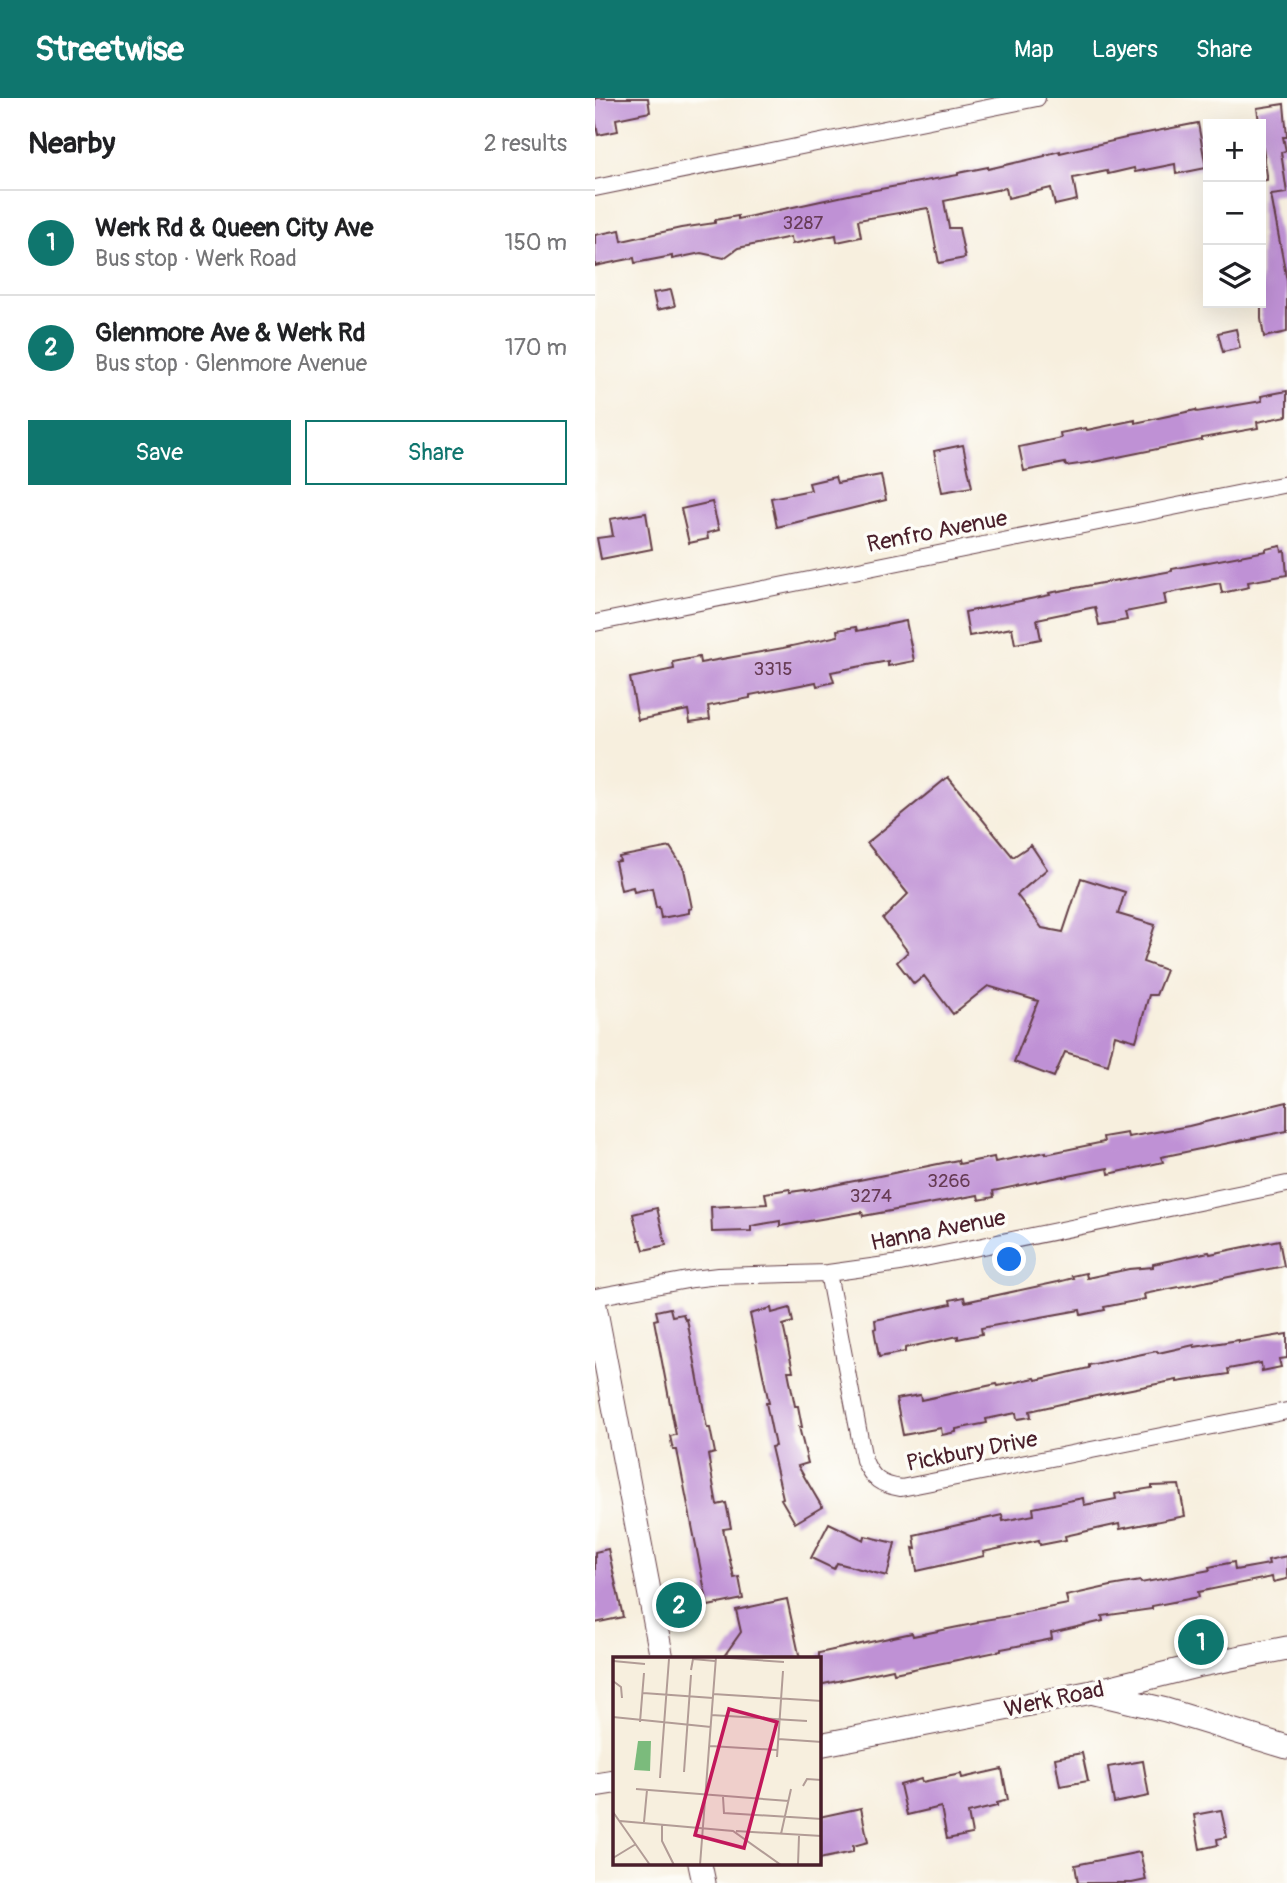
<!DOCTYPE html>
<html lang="en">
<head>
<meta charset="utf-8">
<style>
  :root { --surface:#fff; --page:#f6f6f6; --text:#202124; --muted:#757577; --line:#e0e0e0; --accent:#0f766e }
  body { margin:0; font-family:Pangolin,sans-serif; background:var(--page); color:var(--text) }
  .controls { position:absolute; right:21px; top:21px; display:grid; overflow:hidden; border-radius:0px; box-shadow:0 7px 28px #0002 }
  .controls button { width:63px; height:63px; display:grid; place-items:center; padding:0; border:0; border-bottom:2px solid var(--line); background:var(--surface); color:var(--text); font:35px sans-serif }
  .you { position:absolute; left:415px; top:1162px; width:24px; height:24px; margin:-18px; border:5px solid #fff; border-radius:50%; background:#1a73e8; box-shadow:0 0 0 10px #1a73e833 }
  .badge { display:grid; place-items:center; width:46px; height:46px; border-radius:50%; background:var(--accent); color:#fff; font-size:23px; font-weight:700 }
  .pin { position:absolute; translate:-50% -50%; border:4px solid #fff; box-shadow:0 2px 7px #0006 }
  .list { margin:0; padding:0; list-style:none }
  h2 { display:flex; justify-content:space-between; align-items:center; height:91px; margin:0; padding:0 28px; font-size:30px }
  h2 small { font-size:23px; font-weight:400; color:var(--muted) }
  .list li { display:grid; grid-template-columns:46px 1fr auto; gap:21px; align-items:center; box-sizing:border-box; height:105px; padding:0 28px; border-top:2px solid var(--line) }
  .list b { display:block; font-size:26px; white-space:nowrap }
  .list p { margin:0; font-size:23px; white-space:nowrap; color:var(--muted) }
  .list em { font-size:23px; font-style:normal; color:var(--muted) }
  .actions { display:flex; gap:14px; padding:21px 28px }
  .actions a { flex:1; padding:16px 0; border:2px solid var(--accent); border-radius:0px; text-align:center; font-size:24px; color:var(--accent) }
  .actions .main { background:var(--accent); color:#fff }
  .icon { flex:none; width:38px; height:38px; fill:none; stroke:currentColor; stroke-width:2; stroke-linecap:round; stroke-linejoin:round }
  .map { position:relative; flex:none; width:692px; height:1785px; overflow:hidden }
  header { display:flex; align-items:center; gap:42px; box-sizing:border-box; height:98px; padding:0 35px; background:var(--accent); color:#fff }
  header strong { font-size:33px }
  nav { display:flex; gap:38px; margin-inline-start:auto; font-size:24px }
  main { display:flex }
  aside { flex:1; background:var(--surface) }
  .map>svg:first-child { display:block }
</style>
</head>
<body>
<header>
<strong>Streetwise</strong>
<nav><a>Map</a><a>Layers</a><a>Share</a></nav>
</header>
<main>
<aside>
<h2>Nearby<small>2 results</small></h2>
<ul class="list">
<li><span class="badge">1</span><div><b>Werk Rd &amp; Queen City Ave</b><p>Bus stop · Werk Road</p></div><em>150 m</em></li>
<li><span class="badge">2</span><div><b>Glenmore Ave &amp; Werk Rd</b><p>Bus stop · Glenmore Avenue</p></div><em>170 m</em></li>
</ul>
<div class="actions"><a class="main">Save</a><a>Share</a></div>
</aside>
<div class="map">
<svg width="692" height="1785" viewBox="0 0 692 1785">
  <rect width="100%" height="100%" fill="#fdfcf7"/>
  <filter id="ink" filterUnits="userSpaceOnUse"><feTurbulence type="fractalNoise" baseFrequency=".0143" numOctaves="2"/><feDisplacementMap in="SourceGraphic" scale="14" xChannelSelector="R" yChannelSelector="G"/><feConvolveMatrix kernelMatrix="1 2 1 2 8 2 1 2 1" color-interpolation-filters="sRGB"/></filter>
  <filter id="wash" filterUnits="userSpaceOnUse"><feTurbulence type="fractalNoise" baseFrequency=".00686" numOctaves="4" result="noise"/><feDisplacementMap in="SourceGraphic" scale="28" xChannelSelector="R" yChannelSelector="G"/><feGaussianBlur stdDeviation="1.57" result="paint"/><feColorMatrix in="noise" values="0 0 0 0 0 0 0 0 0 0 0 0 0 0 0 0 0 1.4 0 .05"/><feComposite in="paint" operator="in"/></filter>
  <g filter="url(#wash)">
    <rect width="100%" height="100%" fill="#f7efde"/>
    <g id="blocks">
      <path fill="#bf91d5" d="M 0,0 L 53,0 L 55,14 L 21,21 L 23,33 L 3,37 L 0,20 Z
        M 689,6 L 692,39 L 688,39 L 691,53 L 686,54 L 692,95 L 676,97 L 692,183 L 692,234 L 669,239 L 666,221 L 666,83 L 672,82 L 672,77 L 662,10 Z
        M 603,25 L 611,70 L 581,76 L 580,66 L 540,74 L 539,70 L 513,76 L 512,73 L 478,80 L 482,102 L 460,107 L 456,90 L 413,100 L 411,90 L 349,103 L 354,130 L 364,130 L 370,160 L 344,165 L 333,110 L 263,122 L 266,139 L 242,144 L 241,137 L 197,146 L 196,139 L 143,150 L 129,160 L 106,155 L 77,161 L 77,158 L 40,165 L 39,160 L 0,168 L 0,137 L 25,132 L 27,143 L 86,130 L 120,125 L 120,122 L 143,118 L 143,121 L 258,96 L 363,77 L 363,75 L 393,69 L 393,71 L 450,58 L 450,57 L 465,53 L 465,55 L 531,40 L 531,39 Z
        M 76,192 L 80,208 L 62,212 L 58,195 Z
        M 641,231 L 645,250 L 628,254 L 623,235 Z
        M 692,293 L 692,318 L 662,324 L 663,330 L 607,340 L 607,342 L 498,364 L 471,368 L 470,365 L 429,373 L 424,349 L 466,340 L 465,335 L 491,330 L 492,332 L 540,322 L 540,325 L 601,312 L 602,314 L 667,303 L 666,298 Z
        M 368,347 L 377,389 L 347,394 L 339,353 Z
        M 286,377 L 291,402 L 182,429 L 176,400 L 216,392 L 214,385 L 240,379 L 242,385 Z
        M 117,404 L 124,432 L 112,435 L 113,441 L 94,445 L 86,411 Z
        M 51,415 L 57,451 L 6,461 L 2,440 L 18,438 L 15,421 Z
        M 686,448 L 687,454 L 690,453 L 692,477 L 653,484 L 654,489 L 627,495 L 625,485 L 569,496 L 571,506 L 530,514 L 532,522 L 504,527 L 500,509 L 442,521 L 446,541 L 420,546 L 417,530 L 374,538 L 370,514 L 455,497 L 454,495 L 523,482 L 523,483 L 577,473 L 577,471 L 671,453 L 671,451 Z
        M 311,523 L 319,563 L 293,568 L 293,563 L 236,574 L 239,584 L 222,588 L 221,584 L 155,597 L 155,600 L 113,608 L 115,621 L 95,624 L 93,612 L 43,622 L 35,580 L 79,571 L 78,564 L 104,559 L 105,565 L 188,550 L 243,538 L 242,532 L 261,529 L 262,533 Z
        M 353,679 L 418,759 L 436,747 L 452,771 L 422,797 L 447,830 L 468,834 L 486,780 L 530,794 L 523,816 L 560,827 L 548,864 L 571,872 L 561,897 L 554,897 L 541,943 L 520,937 L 513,967 L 470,954 L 459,979 L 419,964 L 443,903 L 393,888 L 358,916 L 329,878 L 319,886 L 302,864 L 313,854 L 288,821 L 313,796 L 272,745 Z
        M 75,749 L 89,771 L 97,810 L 94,811 L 94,815 L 66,820 L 64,809 L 61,810 L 57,790 L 39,794 L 38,789 L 26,792 L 20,764 L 25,763 L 24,759 Z
        M 692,1004 L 692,1033 L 566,1059 L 568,1064 L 514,1076 L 513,1070 L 469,1079 L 469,1078 L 398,1093 L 399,1099 L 384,1102 L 383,1097 L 268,1118 L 267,1114 L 185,1128 L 185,1123 L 156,1128 L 156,1133 L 117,1134 L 116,1109 L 172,1106 L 170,1095 L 195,1091 L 195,1094 L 210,1092 L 210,1093 L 363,1062 L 364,1066 L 399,1059 L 400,1064 L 451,1054 L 451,1056 L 509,1044 L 508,1039 L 532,1035 L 533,1039 L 594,1028 Z
        M 62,1110 L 71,1147 L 49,1152 L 46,1142 L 44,1142 L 38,1116 Z
        M 684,1142 L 689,1168 L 549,1196 L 550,1201 L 509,1209 L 510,1212 L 486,1217 L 485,1212 L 386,1230 L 387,1236 L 363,1241 L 363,1238 L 310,1250 L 310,1254 L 284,1259 L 279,1231 L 281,1230 L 280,1222 L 356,1206 L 355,1202 L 369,1199 L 370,1204 L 463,1184 L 478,1180 L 477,1178 L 491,1175 L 492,1180 L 534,1171 L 558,1169 L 558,1166 L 614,1154 L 615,1156 Z
        M 75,1210 L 77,1218 L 88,1216 L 90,1222 L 92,1221 L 112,1330 L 115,1330 L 120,1355 L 113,1357 L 122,1407 L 131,1405 L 136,1430 L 128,1431 L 139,1480 L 144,1479 L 148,1501 L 113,1508 L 82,1352 L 78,1352 L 75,1338 L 81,1337 L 59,1222 L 63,1221 L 61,1213 Z
        M 176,1210 L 177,1215 L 195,1210 L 198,1224 L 188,1227 L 198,1273 L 193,1273 L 200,1308 L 203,1308 L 207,1329 L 204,1329 L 213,1365 L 203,1368 L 227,1409 L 200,1425 L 186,1401 L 188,1400 L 176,1349 L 180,1348 L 171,1305 L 174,1305 L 155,1216 Z
        M 692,1236 L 692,1260 L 684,1261 L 686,1269 L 667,1273 L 666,1265 L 633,1271 L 634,1276 L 582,1284 L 582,1282 L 501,1298 L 435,1313 L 436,1319 L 422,1321 L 421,1315 L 391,1321 L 392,1325 L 361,1331 L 361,1334 L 347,1337 L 346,1330 L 308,1337 L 301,1301 L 325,1297 L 326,1302 L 402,1286 L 403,1288 L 440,1280 L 441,1282 L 494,1270 L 494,1267 L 562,1253 L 563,1255 L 599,1247 L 599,1249 L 644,1242 L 644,1244 Z
        M 584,1387 L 590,1418 L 525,1431 L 524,1426 L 470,1438 L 471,1442 L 445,1447 L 444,1442 L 388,1454 L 389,1458 L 322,1473 L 318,1450 L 321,1451 L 319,1437 L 407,1417 L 408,1423 L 439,1417 L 438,1410 L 488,1400 L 489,1407 L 521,1401 L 520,1396 L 557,1390 L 557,1388 Z
        M 234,1425 L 269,1442 L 270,1438 L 300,1445 L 292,1478 L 242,1465 L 239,1471 L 216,1460 Z
        M 13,1451 L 28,1519 L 0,1525 L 0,1454 Z
        M 692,1458 L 692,1481 L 678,1484 L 677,1479 L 603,1494 L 604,1499 L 557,1508 L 557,1511 L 507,1518 L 508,1523 L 456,1535 L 457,1541 L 417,1549 L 406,1551 L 406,1553 L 299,1575 L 298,1571 L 224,1587 L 224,1555 L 317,1535 L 318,1538 L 383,1525 L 383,1523 L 426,1516 L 426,1515 L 473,1506 L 471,1498 L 516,1488 L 545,1483 L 546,1485 L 615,1472 L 614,1469 L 639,1464 L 640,1472 L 674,1466 L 673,1462 Z
        M 192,1501 L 205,1561 L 127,1561 L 146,1534 L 141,1512 Z
        M 487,1655 L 493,1683 L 465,1688 L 460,1660 Z
        M 548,1663 L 554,1698 L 519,1705 L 513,1669 Z
        M 407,1671 L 413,1702 L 402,1705 L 402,1708 L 373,1715 L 377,1736 L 352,1741 L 346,1709 L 312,1717 L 305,1687 L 326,1681 L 327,1684 L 366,1676 L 367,1680 Z
        M 266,1710 L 273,1744 L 258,1748 L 258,1754 L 224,1761 L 224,1719 Z
        M 626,1712 L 632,1739 L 622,1741 L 623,1747 L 605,1751 L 599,1717 Z
        M 545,1754 L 551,1782 L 537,1785 L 483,1785 L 480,1767 Z"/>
    </g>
  </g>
  <g filter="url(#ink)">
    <use href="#blocks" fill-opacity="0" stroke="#643e46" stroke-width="2"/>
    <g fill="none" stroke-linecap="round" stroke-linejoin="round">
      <g stroke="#643e46" stroke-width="18">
        <path id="street" d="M 0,90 L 442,0
          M 0,525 L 692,386
          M 233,1175 L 269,1362 C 277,1381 286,1387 306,1390 L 692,1313
          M 0,1199 L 98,1181 L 123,1178 L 233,1175 L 305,1165 L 692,1086"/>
      </g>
      <g stroke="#643e46" stroke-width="25">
        <path id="secondary" d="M 0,1208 L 67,1561
          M 500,1595 L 571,1612 L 692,1649
          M 224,1647 L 497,1594 L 601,1568 L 692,1550
          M 0,1687 L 19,1684
          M 105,1766 L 109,1785"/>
      </g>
      <use href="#street" stroke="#fff" stroke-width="16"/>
      <use href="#secondary" stroke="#fff" stroke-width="23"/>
    </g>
  </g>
  <g text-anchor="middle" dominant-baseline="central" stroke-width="7" stroke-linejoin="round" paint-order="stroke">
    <g font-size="19" fill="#673c56">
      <text x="208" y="125">3287</text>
      <text x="178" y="571">3315</text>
      <text x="354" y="1083">3266</text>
      <text x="276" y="1098">3274</text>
    </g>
    <g font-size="23" fill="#4a1f2b" stroke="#fdfcf7">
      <text transform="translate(342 433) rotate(-11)">Renfro Avenue</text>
      <text transform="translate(343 1132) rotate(-11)">Hanna Avenue</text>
      <text transform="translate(377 1353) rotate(-11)">Pickbury Drive</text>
      <text transform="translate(459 1601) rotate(-12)">Werk Road</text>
    </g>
  </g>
  <g transform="translate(18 1559)">
    <rect width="208" height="208" fill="#f7efde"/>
    <path d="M 25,84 L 38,84 L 37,114 L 21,113 Z" fill="#7bbb7c"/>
    <path fill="none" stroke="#b29c96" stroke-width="2" d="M 0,4 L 32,7M 78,13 L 80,2 L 102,4M 0,24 L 8,30 L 9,41M 30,36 L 100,41M 100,37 L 209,44M 98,58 L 194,64M 0,60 L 98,70M 27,65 L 31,16M 165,82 L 209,85M 97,89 L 164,93M 164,100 L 170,14M 71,115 L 78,18M 47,121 L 56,2M 190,129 L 194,122 L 209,123M 23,132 L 176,144M 110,140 L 111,156 L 209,162M 0,155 L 37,208M 7,164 L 120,174 L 168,208M 31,165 L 34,133M 49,168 L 49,184 L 61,208M 123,174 L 209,179M 168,177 L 178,132M 0,201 L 23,187M 87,208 L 103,0 L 171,5M 185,208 L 186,179"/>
    <path fill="#c2185b" fill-opacity="0.15" stroke="#c2185b" stroke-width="3.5" d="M 116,52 L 164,65 L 131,191 L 82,178 Z"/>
    <rect width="208" height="208" fill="none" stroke="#4a1f2b" stroke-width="3.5"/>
  </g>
</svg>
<div class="controls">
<button>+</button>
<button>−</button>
<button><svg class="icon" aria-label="layers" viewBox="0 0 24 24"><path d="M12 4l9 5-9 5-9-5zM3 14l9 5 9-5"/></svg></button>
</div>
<div class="you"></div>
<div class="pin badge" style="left:606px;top:1544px">1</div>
<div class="pin badge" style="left:84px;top:1507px">2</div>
</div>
</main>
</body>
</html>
